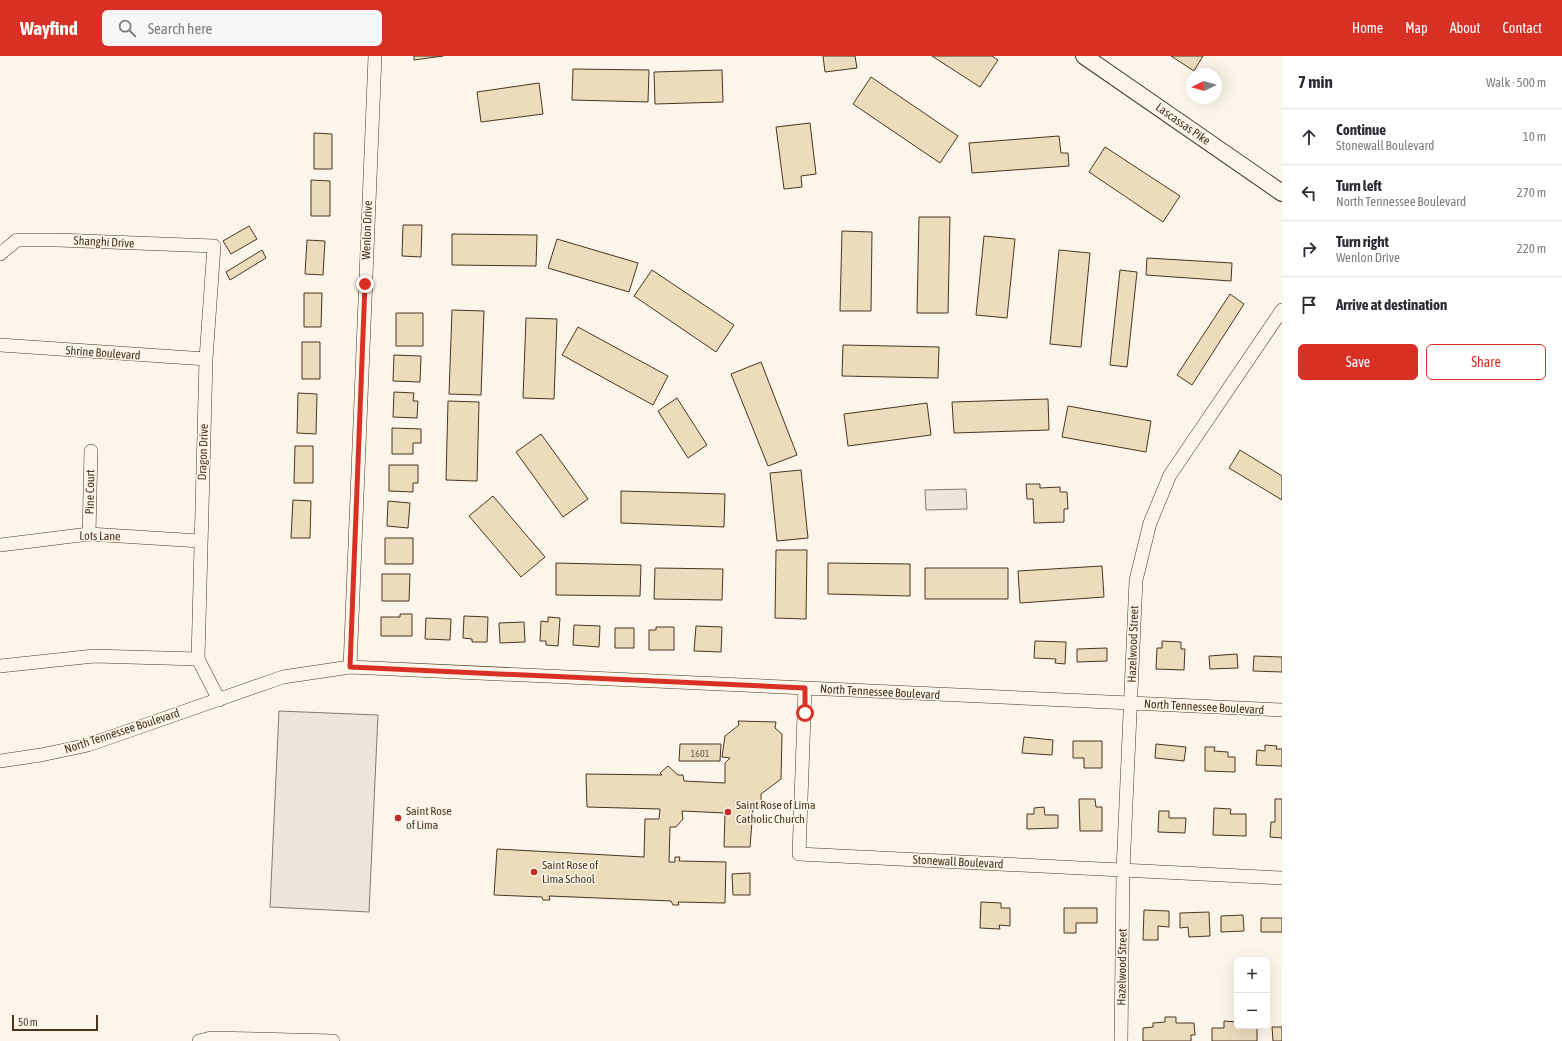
<!DOCTYPE html>
<html lang="en">
<head>
<meta charset="utf-8">
<style>
  :root { --surface:#fff; --page:#f7f7f7; --text:#2b2b33; --muted:#7c7c81; --line:#e1e1e2; --accent:#d93025 }
  body { margin:0; font-family:"Asap Condensed",sans-serif; background:var(--page); color:var(--text) }
  .controls { position:absolute; right:12px; bottom:12px; display:grid; overflow:hidden; border-radius:6px; box-shadow:0 4px 16px #0002 }
  .controls button { width:36px; height:36px; display:grid; place-items:center; padding:0; border:0; border-bottom:1px solid var(--line); background:var(--surface); color:var(--text); font:20px sans-serif }
  .compass { position:absolute; left:1186px; top:12px; width:36px; height:36px; border-radius:50%; background:var(--surface); box-shadow:0 4px 16px #0002; rotate:265deg }
  .scale { position:absolute; left:12px; bottom:10px; width:86px; box-sizing:border-box; padding-left:4px; border:2px solid #4a3520; border-top:0; font-size:11px; line-height:14px; white-space:nowrap; color:#4a3520; -webkit-text-stroke:3px #fbf6e9; paint-order:stroke }
  .stop { position:absolute; width:12px; height:12px; margin:-9px; border:3px solid #d93025; border-radius:50%; background:#fff }
  .stop.end { background:#d93025; border-color:#fff; box-shadow:0 1px 4px #0008 }
  .list { margin:0; padding:0; list-style:none }
  h2 { display:flex; justify-content:space-between; align-items:center; height:52px; margin:0; padding:0 16px; font-size:17px }
  h2 small { font-size:13px; font-weight:400; color:var(--muted) }
  .list li { display:grid; grid-template-columns:26px 1fr auto; gap:12px; align-items:center; box-sizing:border-box; height:56px; padding:0 16px; border-top:1px solid var(--line) }
  .list b { display:block; font-size:15px; white-space:nowrap }
  .list p { margin:0; font-size:13px; white-space:nowrap; color:var(--muted) }
  .list em { font-size:13px; font-style:normal; color:var(--muted) }
  .actions { display:flex; gap:8px; padding:12px 16px }
  .actions a { flex:1; padding:9px 0; border:1px solid var(--accent); border-radius:6px; text-align:center; font-size:14px; color:var(--accent) }
  .actions .main { background:var(--accent); color:#fff }
  .icon { flex:none; width:22px; height:22px; fill:none; stroke:currentColor; stroke-width:2; stroke-linecap:round; stroke-linejoin:round }
  .map { position:relative; flex:none; width:1282px; height:985px; overflow:hidden }
  header { display:flex; align-items:center; gap:24px; box-sizing:border-box; height:56px; padding:0 20px; background:var(--accent); color:#fff }
  header strong { font-size:19px }
  nav { display:flex; gap:22px; margin-inline-start:auto; font-size:14px }
  .search { width:280px; height:36px; background:var(--page); display:flex; align-items:center; gap:10px; box-sizing:border-box; padding:0 14px; border-radius:6px; color:var(--muted); font-size:15px }
  main { display:flex }
  aside { flex:1; background:var(--surface) }
  .map>svg:first-child { display:block }
</style>
</head>
<body>
<header>
<strong>Wayfind</strong>
<div class="search"><svg class="icon" aria-label="search" viewBox="0 0 24 24"><circle cx="10" cy="10" r="6"/><path d="M15 15l6 6"/></svg>Search here</div>
<nav><a>Home</a><a>Map</a><a>About</a><a>Contact</a></nav>
</header>
<main>
<div class="map">
<svg width="1282" height="985" viewBox="0 0 1282 985">
  <rect width="100%" height="100%" fill="#fbf6e9"/>
  <path fill="#ede6d9" stroke="#887966" d="M 966,433 L 967,453 L 926,454 L 925,434 Z
    M 279,655 L 378,659 L 369,856 L 270,851 Z"/>
  <path fill="#ecdcbc" stroke="#4a3520" d="M 414,0 L 443,0 L 414,4 Z
    M 823,0 L 855,0 L 857,12 L 825,16 Z
    M 932,0 L 992,0 L 998,4 L 980,31 Z
    M 1171,0 L 1203,0 L 1194,15 Z
    M 573,13 L 649,14 L 648,46 L 572,44 Z
    M 722,14 L 723,46 L 655,48 L 654,16 Z
    M 871,21 L 958,80 L 940,107 L 853,48 Z
    M 539,27 L 543,58 L 481,66 L 477,36 Z
    M 810,67 L 816,118 L 801,120 L 802,131 L 784,133 L 776,71 Z
    M 314,77 L 332,78 L 332,113 L 314,113 Z
    M 1059,80 L 1061,97 L 1068,97 L 1069,110 L 972,117 L 969,87 Z
    M 1105,91 L 1180,140 L 1163,166 L 1089,116 Z
    M 311,124 L 330,125 L 330,160 L 311,160 Z
    M 919,161 L 950,161 L 948,257 L 917,257 Z
    M 403,169 L 422,169 L 421,201 L 402,200 Z
    M 249,170 L 257,183 L 231,198 L 223,185 Z
    M 842,175 L 872,176 L 871,255 L 840,255 Z
    M 452,178 L 537,179 L 536,210 L 452,209 Z
    M 984,180 L 1015,183 L 1007,262 L 976,259 Z
    M 557,183 L 638,207 L 629,236 L 548,212 Z
    M 307,184 L 325,185 L 323,219 L 305,218 Z
    M 262,194 L 266,202 L 230,224 L 226,216 Z
    M 1059,194 L 1090,197 L 1081,291 L 1050,288 Z
    M 1147,202 L 1232,207 L 1231,225 L 1146,219 Z
    M 652,214 L 734,269 L 716,296 L 634,240 Z
    M 1120,214 L 1137,216 L 1127,311 L 1110,309 Z
    M 304,237 L 322,237 L 321,271 L 304,271 Z
    M 1230,238 L 1244,248 L 1192,329 L 1177,319 Z
    M 452,254 L 484,255 L 481,339 L 449,338 Z
    M 396,257 L 423,257 L 423,290 L 396,290 Z
    M 526,262 L 557,263 L 554,343 L 523,342 Z
    M 578,271 L 668,320 L 653,349 L 562,299 Z
    M 302,286 L 320,286 L 320,323 L 302,323 Z
    M 843,289 L 939,291 L 938,322 L 842,320 Z
    M 394,299 L 421,300 L 420,326 L 393,325 Z
    M 761,306 L 797,399 L 768,410 L 731,318 Z
    M 394,336 L 414,337 L 413,345 L 418,345 L 417,362 L 393,361 Z
    M 298,337 L 317,338 L 316,378 L 297,377 Z
    M 677,342 L 707,389 L 688,402 L 658,355 Z
    M 1048,343 L 1049,374 L 954,377 L 952,346 Z
    M 448,345 L 479,346 L 477,425 L 446,424 Z
    M 927,347 L 931,379 L 848,390 L 844,358 Z
    M 1068,350 L 1151,365 L 1146,396 L 1062,381 Z
    M 392,372 L 421,373 L 421,387 L 413,387 L 413,398 L 392,398 Z
    M 541,378 L 588,443 L 563,461 L 516,396 Z
    M 295,390 L 313,390 L 313,427 L 294,427 Z
    M 1240,394 L 1282,420 L 1282,444 L 1229,412 Z
    M 389,409 L 418,409 L 418,427 L 413,427 L 413,436 L 389,435 Z
    M 801,414 L 808,482 L 777,485 L 770,417 Z
    M 1026,428 L 1040,428 L 1040,432 L 1060,431 L 1060,436 L 1067,436 L 1068,453 L 1064,453 L 1064,466 L 1034,467 L 1033,443 L 1027,443 Z
    M 621,435 L 725,438 L 724,471 L 621,467 Z
    M 493,440 L 545,501 L 521,521 L 469,460 Z
    M 293,444 L 311,445 L 310,482 L 291,482 Z
    M 388,445 L 410,447 L 408,472 L 387,470 Z
    M 385,482 L 413,482 L 413,508 L 385,508 Z
    M 776,494 L 807,494 L 806,563 L 775,562 Z
    M 556,507 L 641,509 L 640,540 L 556,539 Z
    M 828,507 L 910,508 L 910,540 L 828,538 Z
    M 1102,510 L 1104,541 L 1020,547 L 1018,515 Z
    M 655,512 L 723,513 L 722,544 L 654,543 Z
    M 925,512 L 1008,512 L 1008,543 L 925,543 Z
    M 382,518 L 410,518 L 409,545 L 382,545 Z
    M 400,558 L 412,558 L 412,580 L 381,580 L 381,561 L 400,561 Z
    M 464,560 L 488,561 L 487,586 L 472,586 L 472,583 L 463,582 Z
    M 548,561 L 560,562 L 558,590 L 546,589 L 546,585 L 540,585 L 541,565 L 548,566 Z
    M 426,562 L 451,563 L 450,584 L 425,583 Z
    M 524,566 L 525,586 L 500,587 L 499,567 Z
    M 574,569 L 600,570 L 599,591 L 573,589 Z
    M 696,570 L 722,571 L 721,596 L 694,595 Z
    M 656,571 L 674,571 L 674,594 L 649,594 L 649,574 L 656,574 Z
    M 615,572 L 634,572 L 634,592 L 615,592 Z
    M 1035,585 L 1066,586 L 1065,608 L 1055,607 L 1056,603 L 1034,602 Z
    M 1162,585 L 1181,586 L 1181,593 L 1185,593 L 1184,614 L 1156,613 L 1157,592 L 1162,592 Z
    M 1107,592 L 1107,605 L 1077,606 L 1077,593 Z
    M 1237,598 L 1238,612 L 1210,613 L 1209,600 Z
    M 1254,600 L 1282,601 L 1282,616 L 1253,615 Z
    M 738,665 L 776,666 L 775,672 L 782,678 L 781,723 L 761,738 L 761,751 L 753,752 L 750,791 L 724,791 L 725,757 L 682,755 L 683,763 L 676,771 L 670,771 L 669,806 L 675,806 L 675,801 L 680,801 L 679,805 L 726,806 L 725,847 L 678,846 L 679,849 L 673,849 L 671,845 L 549,840 L 550,844 L 543,844 L 542,841 L 494,839 L 497,793 L 644,801 L 645,763 L 659,763 L 660,753 L 587,751 L 586,718 L 662,719 L 660,717 L 668,710 L 678,719 L 683,719 L 684,725 L 725,727 L 725,707 L 730,702 L 722,701 L 725,680 L 739,669 Z
    M 1024,681 L 1053,684 L 1052,699 L 1022,697 Z
    M 1073,685 L 1102,685 L 1102,712 L 1084,712 L 1084,702 L 1073,702 Z
    M 680,688 L 721,688 L 720,705 L 679,705 Z
    M 1156,688 L 1186,691 L 1184,705 L 1155,702 Z
    M 1265,689 L 1277,690 L 1276,693 L 1282,693 L 1282,710 L 1256,709 L 1257,694 L 1265,695 Z
    M 1205,691 L 1215,691 L 1214,695 L 1228,696 L 1228,701 L 1235,701 L 1235,716 L 1205,715 Z
    M 1079,743 L 1095,743 L 1096,751 L 1102,751 L 1102,775 L 1080,775 Z
    M 1275,743 L 1282,743 L 1282,782 L 1270,781 L 1271,766 L 1275,766 Z
    M 1044,751 L 1045,759 L 1058,759 L 1058,772 L 1027,773 L 1027,758 L 1034,758 L 1034,752 Z
    M 1214,752 L 1231,753 L 1230,758 L 1246,758 L 1246,780 L 1213,779 Z
    M 1159,755 L 1169,755 L 1169,762 L 1186,762 L 1185,777 L 1158,776 Z
    M 750,817 L 750,839 L 733,839 L 732,818 Z
    M 981,846 L 1001,847 L 1001,852 L 1010,852 L 1010,870 L 999,869 L 1000,873 L 980,872 Z
    M 1064,852 L 1097,852 L 1097,867 L 1076,867 L 1076,877 L 1064,877 Z
    M 1144,854 L 1169,855 L 1169,871 L 1158,870 L 1158,884 L 1143,884 Z
    M 1209,856 L 1210,880 L 1189,881 L 1188,871 L 1180,872 L 1180,857 Z
    M 1243,859 L 1244,875 L 1221,876 L 1221,860 Z
    M 1261,862 L 1282,862 L 1282,876 L 1261,876 Z
    M 1165,961 L 1176,961 L 1176,967 L 1194,967 L 1195,979 L 1191,979 L 1191,985 L 1143,985 L 1143,972 L 1153,971 L 1153,967 L 1165,966 Z
    M 1224,965 L 1237,966 L 1237,970 L 1257,971 L 1257,985 L 1212,985 L 1212,972 L 1224,972 Z
    M 1272,971 L 1282,971 L 1282,985 L 1273,985 Z"/>
  <g fill="none" stroke-linecap="round" stroke-linejoin="round">
    <g stroke="#4a3520" stroke-width="14">
      <path id="minor" d="M 0,198 L 17,184 L 57,184 L 214,190 L 206,303 L 198,603
        M 0,289 L 206,303
        M 89,478 L 91,395
        M 0,489 L 89,478 L 200,485
        M 0,610 L 94,600 L 198,603 L 219,644
        M 350,611 L 375,0
        M 805,632 L 799,798 L 1282,822
        M 0,705 L 41,699 L 88,689 L 283,621 L 350,611 L 1282,654
        M 199,985 L 211,982 L 333,985
        M 1121,985 L 1123,814 L 1136,524 L 1150,467 L 1170,419 L 1282,254"/>
    </g>
    <g stroke="#4a3520" stroke-width="18">
      <path id="major" d="M 1084,0 L 1282,137"/>
    </g>
    <use href="#minor" stroke="#fbf6e9" stroke-width="13"/>
    <use href="#major" stroke="#fbf6e9" stroke-width="16"/>
  </g>
  <g fill="none" stroke-linecap="round" stroke-linejoin="round">
    <path stroke="#d93025" stroke-width="5" d="M 365,228 L 350,611 L 805,632 L 805,657"/>
  </g>
  <g fill="#c62828" stroke="#fbf6e9" stroke-width="1.5">
    <circle cx="728" cy="756" r="4"/>
    <circle cx="398" cy="762" r="4"/>
    <circle cx="534" cy="816" r="4"/>
  </g>
  <g text-anchor="middle" dominant-baseline="central" stroke-width="3" stroke-linejoin="round" paint-order="stroke">
    <g font-size="10" fill="#725f47">
      <text x="700" y="697">1601</text>
    </g>
    <g font-size="12" fill="#4a3520" stroke="#fbf6e9">
      <text transform="translate(1183 68) rotate(35)">Lascassas Pike</text>
      <text transform="translate(367 174) rotate(-88)">Wenlon Drive</text>
      <text transform="translate(104 186) rotate(3)">Shanghi Drive</text>
      <text transform="translate(103 297) rotate(4)">Shrine Boulevard</text>
      <text transform="translate(203 396) rotate(-88)">Dragon Drive</text>
      <text transform="translate(90 436) rotate(-89)">Pine Court</text>
      <text transform="translate(100 480) rotate(1)">Lots Lane</text>
      <text transform="translate(1133 588) rotate(-88)">Hazelwood Street</text>
      <text transform="translate(880 636) rotate(3)">North Tennessee Boulevard</text>
      <text transform="translate(1204 651) rotate(3)">North Tennessee Boulevard</text>
      <text transform="translate(122 675) rotate(-18)">North Tennessee Boulevard</text>
      <text transform="translate(958 806) rotate(3)">Stonewall Boulevard</text>
      <text transform="translate(1122 911) rotate(-89)">Hazelwood Street</text>
    </g>
    <g font-size="12" fill="#4a3520" stroke="#fbf6e9" text-anchor="start">
      <text x="736" y="749">Saint Rose of Lima<tspan x="736" dy="14">Catholic Church</tspan></text>
      <text x="406" y="755">Saint Rose<tspan x="406" dy="14">of Lima</tspan></text>
      <text x="542" y="809">Saint Rose of<tspan x="542" dy="14">Lima School</tspan></text>
    </g>
  </g>
</svg>
<div class="controls">
<button>+</button>
<button>−</button>
</div>
<svg class="compass" viewBox="-18 -18 36 36"><path d="M0-13l5 13h-10z" fill="#e53935"/><path d="M0 13l5-13h-10z" fill="#7c7c81"/></svg>
<div class="scale">50 m</div>
<div class="stop" style="left:805px;top:657px"></div>
<div class="stop end" style="left:365px;top:228px"></div>
</div>
<aside>
<h2>7 min<small>Walk · 500 m</small></h2>
<ul class="list">
<li><svg class="icon" aria-label="ahead" viewBox="0 0 24 24"><path d="M12 20V5M6 11l6-6 6 6"/></svg><div><b>Continue</b><p>Stonewall Boulevard</p></div><em>10 m</em></li>
<li><svg class="icon" aria-label="left" viewBox="0 0 24 24"><path d="M17 20v-9H6M10 6l-5 5 5 5"/></svg><div><b>Turn left</b><p>North Tennessee Boulevard</p></div><em>270 m</em></li>
<li><svg class="icon" aria-label="right" viewBox="0 0 24 24"><path d="M7 20v-9h11M14 6l5 5-5 5"/></svg><div><b>Turn right</b><p>Wenlon Drive</p></div><em>220 m</em></li>
<li><svg class="icon" aria-label="arrive" viewBox="0 0 24 24"><path d="M6 21V4h12l-3 4 3 4H6"/></svg><div><b>Arrive at destination</b></div></li>
</ul>
<div class="actions"><a class="main">Save</a><a>Share</a></div>
</aside>
</main>
</body>
</html>
